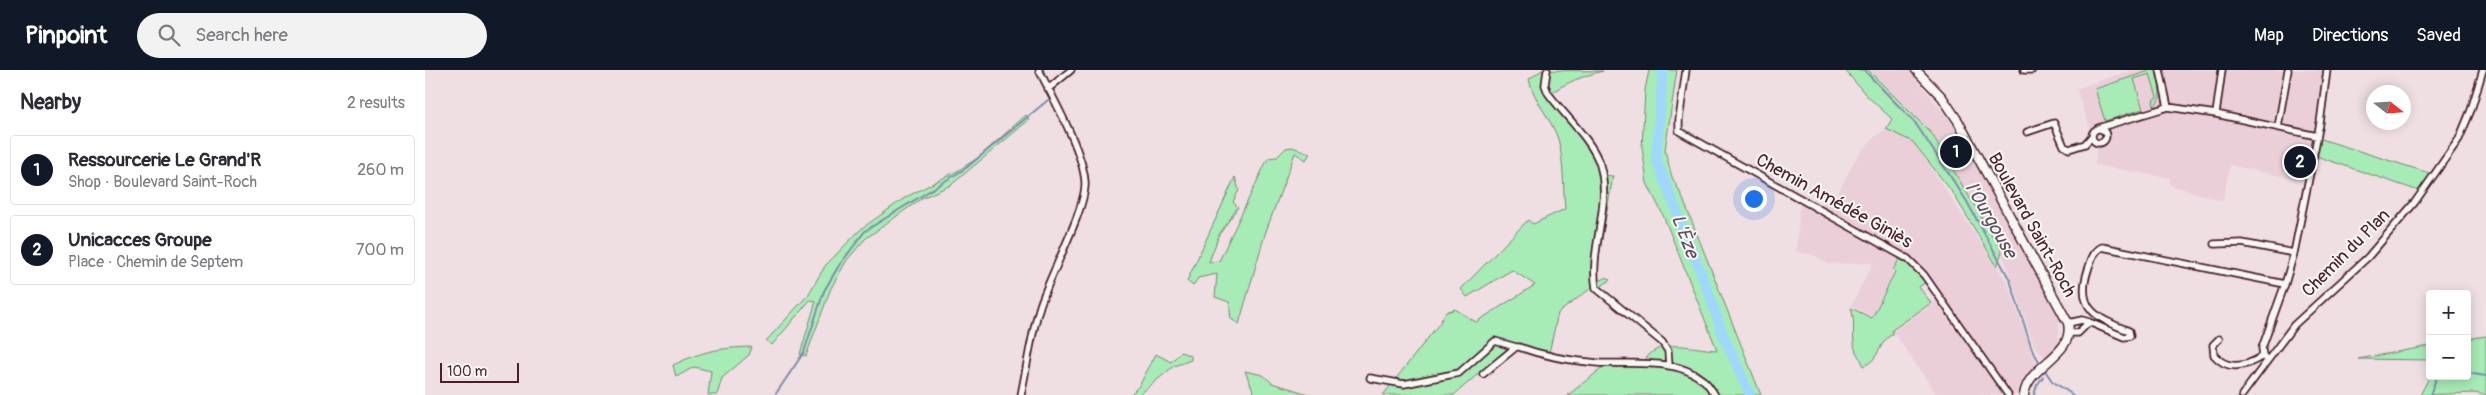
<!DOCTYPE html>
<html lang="en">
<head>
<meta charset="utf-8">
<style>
  :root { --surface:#fff; --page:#f2f2f3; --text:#2b2b33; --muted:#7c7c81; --line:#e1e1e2; --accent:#111827 }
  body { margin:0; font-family:Pangolin,sans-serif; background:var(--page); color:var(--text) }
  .controls { position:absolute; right:15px; bottom:15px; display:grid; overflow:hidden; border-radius:5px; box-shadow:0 2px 12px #0003 }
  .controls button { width:45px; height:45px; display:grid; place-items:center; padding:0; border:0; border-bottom:1px solid var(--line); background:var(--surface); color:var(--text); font:25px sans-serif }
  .compass { position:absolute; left:1941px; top:15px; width:45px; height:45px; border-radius:50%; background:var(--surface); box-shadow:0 2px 12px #0003; rotate:107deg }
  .scale { position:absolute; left:15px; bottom:12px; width:79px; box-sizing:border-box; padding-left:5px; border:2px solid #4a1f2b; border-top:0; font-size:14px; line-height:18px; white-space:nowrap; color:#4a1f2b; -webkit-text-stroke:4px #f6f6f2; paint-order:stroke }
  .you { position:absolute; left:1328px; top:128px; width:18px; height:18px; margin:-12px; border:4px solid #fff; border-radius:50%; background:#1a73e8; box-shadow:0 0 0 8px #1a73e833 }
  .badge { display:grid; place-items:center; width:32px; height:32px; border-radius:50%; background:var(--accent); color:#fff; font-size:16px; font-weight:700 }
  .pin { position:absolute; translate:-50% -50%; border:2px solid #fff; box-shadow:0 1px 5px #0006 }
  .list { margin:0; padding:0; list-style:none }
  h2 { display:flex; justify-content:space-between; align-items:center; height:65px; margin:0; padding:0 20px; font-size:21px }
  h2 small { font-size:16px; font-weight:400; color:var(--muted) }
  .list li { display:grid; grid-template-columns:32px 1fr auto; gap:15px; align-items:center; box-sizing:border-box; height:70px; margin:0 10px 10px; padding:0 10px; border:1px solid var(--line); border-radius:5px }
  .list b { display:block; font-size:19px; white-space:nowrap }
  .list p { margin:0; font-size:16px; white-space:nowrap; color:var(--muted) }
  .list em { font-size:16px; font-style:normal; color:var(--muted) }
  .icon { flex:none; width:28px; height:28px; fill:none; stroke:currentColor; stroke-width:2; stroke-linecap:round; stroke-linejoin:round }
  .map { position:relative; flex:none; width:2061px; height:325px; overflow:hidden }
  header { display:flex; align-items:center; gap:30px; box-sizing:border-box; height:70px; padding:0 25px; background:var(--accent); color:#fff }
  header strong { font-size:24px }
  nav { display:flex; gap:28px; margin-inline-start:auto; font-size:18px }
  .search { width:350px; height:45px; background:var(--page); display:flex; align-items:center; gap:12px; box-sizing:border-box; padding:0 18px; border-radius:28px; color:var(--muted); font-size:19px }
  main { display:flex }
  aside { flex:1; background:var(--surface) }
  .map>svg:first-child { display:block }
</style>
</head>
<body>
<header>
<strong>Pinpoint</strong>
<div class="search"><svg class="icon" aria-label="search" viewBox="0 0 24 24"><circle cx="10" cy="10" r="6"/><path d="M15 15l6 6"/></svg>Search here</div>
<nav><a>Map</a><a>Directions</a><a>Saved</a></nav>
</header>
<main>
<aside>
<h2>Nearby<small>2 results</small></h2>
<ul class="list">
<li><span class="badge">1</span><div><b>Ressourcerie Le Grand'R</b><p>Shop · Boulevard Saint-Roch</p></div><em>260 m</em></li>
<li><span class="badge">2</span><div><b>Unicacces Groupe</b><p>Place · Chemin de Septem</p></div><em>700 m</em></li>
</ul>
</aside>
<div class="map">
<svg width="2061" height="325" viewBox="0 0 2061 325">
  <rect width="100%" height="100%" fill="#efdfe3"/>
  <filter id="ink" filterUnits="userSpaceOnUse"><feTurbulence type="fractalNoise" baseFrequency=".02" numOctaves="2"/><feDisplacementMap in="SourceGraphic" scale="10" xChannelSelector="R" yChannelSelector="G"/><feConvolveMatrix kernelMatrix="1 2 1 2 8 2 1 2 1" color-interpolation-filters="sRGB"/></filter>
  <g filter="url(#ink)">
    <path fill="#eacfd9" d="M 1443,0 L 1484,0 L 1534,62 L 1635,243 L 1633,275 L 1631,281 L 1621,289 L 1609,275 L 1577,182 L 1507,64 Z
      M 1706,0 L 1898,0 L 1890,57 L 1878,111 L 1805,95 L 1798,131 L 1745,115 L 1745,108 L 1670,95 L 1672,77 L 1651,19 Z
      M 1461,59 L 1488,71 L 1582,212 L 1612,296 L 1594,316 L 1592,325 L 1512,325 L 1468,261 L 1518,226 L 1496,197 L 1486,188 L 1476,182 L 1466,201 L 1469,203 L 1447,246 L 1426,236 L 1448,193 L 1403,194 L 1389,185 L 1371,182 L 1375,131 L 1393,139 L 1397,133 L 1411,126 L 1431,88 L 1448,68 Z"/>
    <path fill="#a7ebb6" stroke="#788570" d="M 1117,0 L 1178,1 C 1158,6 1139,13 1122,26 L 1165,79 L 1175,105 L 1188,106 L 1171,203 L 1173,212 L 1182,207 L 1185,210 L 1168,222 L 1165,219 L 1133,243 L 1124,283 L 1098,276 L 1084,277 L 1029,325 L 958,325 L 1014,254 L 1021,242 L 1030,239 L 1051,252 L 1110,215 L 1087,200 L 1042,227 L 1036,219 L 1103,150 L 1108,154 L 1140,139 C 1138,117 1139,90 1133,69 C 1126,48 1108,30 1104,9 Z
      M 1224,0 L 1252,0 L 1240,80 L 1247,107 L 1256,124 L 1336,325 L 1143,325 L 1181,295 L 1218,294 C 1231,265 1268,279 1292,280 L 1238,145 L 1222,113 L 1217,77 L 1220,20 Z
      M 1420,0 L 1443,0 L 1507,64 L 1577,182 L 1572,196 L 1528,123 L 1488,72 L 1461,59 L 1467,49 L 1441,25 Z
      M 1727,0 L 1731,0 C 1733,12 1740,27 1729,36 L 1728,30 L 1732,27 L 1725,4 L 1709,9 L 1718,39 L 1680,51 L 1670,19 Z
      M 601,45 L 604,50 L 526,115 L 497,128 L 440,169 L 422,190 L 406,218 L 381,286 L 375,284 L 391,231 L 385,230 L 347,275 L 341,271 L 383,225 L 400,196 L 436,159 L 481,127 L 534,100 L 554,87 Z
      M 1896,69 L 2004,103 L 2006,106 L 1994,121 L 1891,86 Z
      M 867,77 L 885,83 L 881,90 L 870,83 L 840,164 L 814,254 L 806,249 L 804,232 L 790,227 L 792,204 L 773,208 L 768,216 L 762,211 L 810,107 L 814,120 L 808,132 L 813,137 L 794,165 L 784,192 L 794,191 L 843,88 L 852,87 L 861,78 Z
      M 1474,189 L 1482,193 L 1501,212 L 1494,217 L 1506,233 L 1467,260 L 1468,264 C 1453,271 1455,291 1438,296 C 1437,289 1434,288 1431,282 C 1426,271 1431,251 1426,238 L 1447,248 L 1470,202 L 1468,200 Z
      M 2061,266 L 2061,325 L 2049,323 L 1995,325 L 2005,306 L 2042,306 L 2042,269 Z
      M 2005,276 L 2005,290 L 1933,289 Z
      M 327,277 L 324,285 L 297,308 L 292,325 L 283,325 L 286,301 L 269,297 L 251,307 L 248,295 C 278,281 293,278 327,277 Z
      M 756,282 L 766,286 L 766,290 L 749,296 L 714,325 L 705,325 L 714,316 L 731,284 L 746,292 Z
      M 820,301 L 838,305 L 847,313 L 887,325 L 830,325 Z"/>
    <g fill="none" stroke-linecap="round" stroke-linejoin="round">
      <path stroke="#7d8daa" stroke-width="2" d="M 1439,0 L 1491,54 L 1541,130 L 1585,210 L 1607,279 L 1616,295
        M 1619,299 L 1627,311 L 1648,325
        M 2042,303 L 2061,306
        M 350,325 L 379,282 L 399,221 L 413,197 L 440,161 L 541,98 L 623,30
        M 1609,325 L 1612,315 L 1618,307
        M 2005,325 L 2012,306"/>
      <path stroke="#9fd7ff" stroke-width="10" d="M 1238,0 L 1231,89 L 1283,221 L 1297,262 L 1325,325"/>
      <g stroke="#4a1f2b" stroke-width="9">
        <path id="minor" d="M 1122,0 L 1120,15 L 1123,23 C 1138,44 1168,71 1175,95 C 1187,136 1164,177 1171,218 L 1237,272 L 1243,281 L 1244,296
          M 1261,0 L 1254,50 L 1254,61 L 1483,189 L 1499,205 L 1583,325
          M 1599,0 L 1607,0
          M 1735,0 L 1743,37
          M 623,19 L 646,0
          M 1791,44 L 1797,0
          M 1853,57 L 1863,0
          M 1673,58 L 1743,37 L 1791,44 L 1892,66
          M1667 66a7 7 0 1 1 14 0a7 7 0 1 1-14 0Z
          M 1602,62 L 1629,53 L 1639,76 L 1644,79 L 1660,74 L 1667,66
          M 1789,174 L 1817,173 L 1869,183
          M 1643,253 L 1657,250 L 1664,252
          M 1644,263 L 1653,263 L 1664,252 L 1699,267 L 1705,266 L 1704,261 C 1672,248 1650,239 1663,200 C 1666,191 1668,181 1677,177 L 1860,214
          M 1794,269 L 1788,275 L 1789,285 C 1803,302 1822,296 1838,286
          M 1843,290 L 1838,286 L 1837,278 L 1860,214 L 1869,183 L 1895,53 L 1902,0
          M 1058,304 L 1091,277 L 1094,277 C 1119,286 1146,291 1173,293 C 1205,295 1250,287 1278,310 C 1283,313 1286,320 1290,325
          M 945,308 L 979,314 L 1034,303 L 1070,271 L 1091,277
          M 596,325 C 602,296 606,265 615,236 C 624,207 662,137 660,112 C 658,81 628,28 614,0
          M 1817,325 L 1869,255 L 1943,187 L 1990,132 L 2034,69 L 2046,40 L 2058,0"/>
      </g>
      <g stroke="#4a1f2b" stroke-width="11">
        <path id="secondary" d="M 1491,0 L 1517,27 L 1533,51 L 1643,253 C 1650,286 1603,294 1599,325"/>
      </g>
      <use href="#minor" stroke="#f6f6f2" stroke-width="5.5"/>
      <use href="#secondary" stroke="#f6f6f2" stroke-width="8"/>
    </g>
  </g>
  <g text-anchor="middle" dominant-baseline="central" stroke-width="4" stroke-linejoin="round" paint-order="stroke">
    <g font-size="18" fill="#4a1f2b" stroke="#f6f6f2">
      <text transform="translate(1409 131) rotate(29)">Chemin Amédée Giniès</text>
      <text transform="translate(1607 155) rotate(61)">Boulevard Saint-Roch</text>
      <text transform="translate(1921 183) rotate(-45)">Chemin du Plan</text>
    </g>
    <g font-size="19" font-style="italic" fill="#5f4d60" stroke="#f6f6f2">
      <text transform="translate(1566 150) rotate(60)">l'Ourgouse</text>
      <text transform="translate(1260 166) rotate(69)">L'Èze</text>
    </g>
  </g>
</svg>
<div class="controls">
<button>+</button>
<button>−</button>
</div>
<svg class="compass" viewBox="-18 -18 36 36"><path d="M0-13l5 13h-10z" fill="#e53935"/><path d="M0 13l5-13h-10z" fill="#7c7c81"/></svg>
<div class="scale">100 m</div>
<div class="you"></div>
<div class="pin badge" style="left:1531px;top:82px">1</div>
<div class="pin badge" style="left:1875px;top:92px">2</div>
</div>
</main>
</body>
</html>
